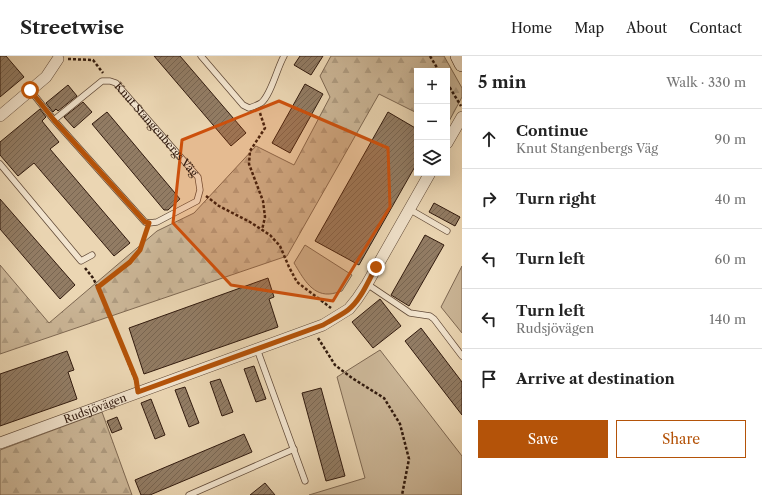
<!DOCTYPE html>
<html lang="en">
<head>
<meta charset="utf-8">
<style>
  :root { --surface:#fff; --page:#f2f2f2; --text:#222; --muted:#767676; --line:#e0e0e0; --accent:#b45309 }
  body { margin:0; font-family:"Libre Caslon Text",serif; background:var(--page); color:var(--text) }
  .controls { position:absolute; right:12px; top:12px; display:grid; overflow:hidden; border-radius:0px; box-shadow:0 4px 16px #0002 }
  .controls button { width:36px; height:36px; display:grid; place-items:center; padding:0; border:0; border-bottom:1px solid var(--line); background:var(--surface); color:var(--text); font:20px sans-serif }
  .stop { position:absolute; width:12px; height:12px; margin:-9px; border:3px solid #b45309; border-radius:50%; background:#fff }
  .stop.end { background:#b45309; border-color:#fff; box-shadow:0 1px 4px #0008 }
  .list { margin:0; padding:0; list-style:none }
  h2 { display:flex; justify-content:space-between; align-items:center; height:52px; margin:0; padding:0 16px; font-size:17px }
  h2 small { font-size:13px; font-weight:400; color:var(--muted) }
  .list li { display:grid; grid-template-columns:26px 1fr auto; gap:12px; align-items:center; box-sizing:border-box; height:60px; padding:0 16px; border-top:1px solid var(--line) }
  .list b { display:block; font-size:15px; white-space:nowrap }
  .list p { margin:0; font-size:13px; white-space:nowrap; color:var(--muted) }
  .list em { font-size:13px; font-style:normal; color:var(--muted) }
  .actions { display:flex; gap:8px; padding:12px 16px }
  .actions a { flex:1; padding:9px 0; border:1px solid var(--accent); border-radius:0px; text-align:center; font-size:14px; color:var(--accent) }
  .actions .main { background:var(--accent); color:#fff }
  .icon { flex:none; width:22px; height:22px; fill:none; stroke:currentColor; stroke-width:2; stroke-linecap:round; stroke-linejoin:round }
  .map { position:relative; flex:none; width:462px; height:439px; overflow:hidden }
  header { display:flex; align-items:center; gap:24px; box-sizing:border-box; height:56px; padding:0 20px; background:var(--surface); border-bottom:1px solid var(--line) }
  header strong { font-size:19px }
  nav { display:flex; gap:22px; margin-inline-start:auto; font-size:14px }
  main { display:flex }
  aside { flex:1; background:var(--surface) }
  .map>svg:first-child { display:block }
</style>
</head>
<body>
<header>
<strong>Streetwise</strong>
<nav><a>Home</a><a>Map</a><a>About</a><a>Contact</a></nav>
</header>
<main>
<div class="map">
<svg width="462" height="439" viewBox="0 0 462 439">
  <defs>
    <pattern id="forest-firs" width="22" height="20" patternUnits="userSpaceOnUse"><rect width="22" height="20" fill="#cbb697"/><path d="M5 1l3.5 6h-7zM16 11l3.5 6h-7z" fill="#af9c81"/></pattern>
    <pattern id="building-hatch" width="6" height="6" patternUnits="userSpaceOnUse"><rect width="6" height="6" fill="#927c64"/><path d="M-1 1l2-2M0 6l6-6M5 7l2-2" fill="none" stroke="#786551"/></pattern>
  </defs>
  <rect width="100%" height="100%" fill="#ebd6b3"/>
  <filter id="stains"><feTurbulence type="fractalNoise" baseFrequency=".005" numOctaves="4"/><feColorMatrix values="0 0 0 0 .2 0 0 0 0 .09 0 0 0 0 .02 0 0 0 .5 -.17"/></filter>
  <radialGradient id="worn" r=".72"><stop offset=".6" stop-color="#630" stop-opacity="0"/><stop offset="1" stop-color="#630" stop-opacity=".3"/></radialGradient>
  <path fill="#cbb697" stroke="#7e6852" d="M 305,189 L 352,219 L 342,235 C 338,236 333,238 329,238 C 311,239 302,220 294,207 Z
    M 462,210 L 462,277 L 441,251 Z
    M 380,294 L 462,400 L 462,439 L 309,439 L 365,422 L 337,321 Z"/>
  <path fill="url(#forest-firs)" stroke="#7e6852" d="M 331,0 L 444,0 L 462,32 L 462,41 L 447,69 L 447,15 L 417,15 L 417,57 L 379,38 L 287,200 L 0,298 L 0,209 L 49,267 L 157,175 L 194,157 L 256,90 L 294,109 L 330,41 L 320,20 Z
    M 102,356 L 132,439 L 0,439 L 0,394 Z"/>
  <path fill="url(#building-hatch)" stroke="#311a0e" d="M 0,0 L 6,0 L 24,21 L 0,41 Z
    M 154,0 L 180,0 L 246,77 L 231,90 Z
    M 300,0 L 323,0 L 311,19 L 294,9 Z
    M 305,28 L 323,38 L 290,97 L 272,87 Z
    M 68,29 L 77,40 L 58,55 L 56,53 L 53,56 L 46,47 Z
    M 83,46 L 92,56 L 74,72 L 64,61 Z
    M 40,53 L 46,61 L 42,65 L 59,86 L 50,93 L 130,187 L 114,200 L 34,107 L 18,120 L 0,99 L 0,86 Z
    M 107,56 L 180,143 L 168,154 L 164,154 L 92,68 Z
    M 388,56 L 417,73 L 417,107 L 359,209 L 315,185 Z
    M 0,143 L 75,229 L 60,243 L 0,173 Z
    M 434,147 L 460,161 L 455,170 L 429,156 Z
    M 425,179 L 444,189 L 409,250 L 391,239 Z
    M 268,222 L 274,241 L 269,243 L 278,271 L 144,318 L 129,272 Z
    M 380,243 L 401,270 L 373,292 L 352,266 Z
    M 421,272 L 462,326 L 462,359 L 405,285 Z
    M 67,295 L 74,314 L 68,316 L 77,343 L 0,370 L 0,318 Z
    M 254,310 L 266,343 L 256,346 L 244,313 Z
    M 220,323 L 233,356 L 222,360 L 210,326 Z
    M 185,331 L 199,367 L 189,371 L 175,334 Z
    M 321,332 L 345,420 L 326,425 L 302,337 Z
    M 151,343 L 165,379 L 155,383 L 141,347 Z
    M 117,361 L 122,373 L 112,377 L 107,365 Z
    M 244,378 L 252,396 L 150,439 L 141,439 L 135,424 Z
    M 265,427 L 275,439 L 250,439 Z"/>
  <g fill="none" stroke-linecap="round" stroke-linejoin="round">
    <g stroke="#604937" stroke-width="7">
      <g id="lane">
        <path d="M 201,0 L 243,49 L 249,52 C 252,51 258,49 261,47 C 271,39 277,12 284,0"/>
        <path id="s1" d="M 30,34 L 54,64 L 102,25 L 110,25 L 116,27 L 198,121 L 200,134 L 197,145 L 157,166 L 149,167 L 145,166 L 54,64"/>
        <path d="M 0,108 L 81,205 L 92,199"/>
        <path d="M 409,153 L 447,175"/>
        <path d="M 367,228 L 410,257 L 430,260 L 434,263 L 462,300"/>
        <path d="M 257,293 L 305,425"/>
        <path d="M 189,439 L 294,393"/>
      </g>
    </g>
    <g stroke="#604937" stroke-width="12">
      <g id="street">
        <path d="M 0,60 L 46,21 L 58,3"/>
        <path d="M 447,87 L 462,61"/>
        <path id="s2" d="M 0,387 L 323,269 L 349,253 L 357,243 L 367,228 L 430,117"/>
      </g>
    </g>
    <g stroke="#311a0e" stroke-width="16">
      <path id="secondary" d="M 458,0 L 462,8"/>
    </g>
    <path stroke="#311a0e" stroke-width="2.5" stroke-dasharray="3 2" stroke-linecap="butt" d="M 430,0 L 439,15
      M 68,3 L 93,4 L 103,17
      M 447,27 L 461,50
      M 260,57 L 265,72 L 250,95 L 249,108 L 263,145 L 265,161 L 262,174
      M 206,140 L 219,150 L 250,166 L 270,179 L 280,190 L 289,211 L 297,226 L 331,252
      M 85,212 L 93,222 L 102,240 L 136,326
      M 97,231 L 130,207 L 140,194 L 147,175
      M 318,282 L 335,309 L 352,322 L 384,342 L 400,368 L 409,403 L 402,439"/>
    <use href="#lane" stroke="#f2e4ce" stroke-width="5.5"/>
    <use href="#street" stroke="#f2e4ce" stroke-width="11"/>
    <use href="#secondary" stroke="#f2e4ce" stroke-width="15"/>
  </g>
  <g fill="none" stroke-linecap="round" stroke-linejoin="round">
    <path stroke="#b45309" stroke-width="5" d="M 30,34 L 54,64 L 145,166 L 149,167 L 140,194 L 130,206 L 98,231 L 136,323 L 138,336 L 323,269 C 331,264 340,260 348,254 C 361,244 368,225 376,211"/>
  </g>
  <path fill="#cd500c" fill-opacity="0.2" stroke="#cd500c" stroke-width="3" stroke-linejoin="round" d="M 279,45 L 388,92 L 390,151 L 333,245 L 231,229 L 173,167 L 182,84 Z"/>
  <g text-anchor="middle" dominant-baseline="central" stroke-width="3.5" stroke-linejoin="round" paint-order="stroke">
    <g font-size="11" fill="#311a0e" stroke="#f2e4ce">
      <text stroke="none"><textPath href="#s1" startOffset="176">Knut Stangenbergs Väg</textPath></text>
      <text stroke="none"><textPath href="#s2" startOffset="101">Rudsjövägen</textPath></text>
    </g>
  </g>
  <rect width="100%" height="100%" filter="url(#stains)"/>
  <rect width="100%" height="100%" fill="url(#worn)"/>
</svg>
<div class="controls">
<button>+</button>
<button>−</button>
<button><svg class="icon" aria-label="layers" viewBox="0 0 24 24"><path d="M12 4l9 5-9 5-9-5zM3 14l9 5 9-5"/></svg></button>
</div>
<div class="stop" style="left:30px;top:34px"></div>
<div class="stop end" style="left:376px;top:211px"></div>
</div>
<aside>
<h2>5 min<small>Walk · 330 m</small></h2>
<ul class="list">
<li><svg class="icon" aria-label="ahead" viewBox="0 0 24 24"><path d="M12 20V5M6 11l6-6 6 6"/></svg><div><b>Continue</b><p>Knut Stangenbergs Väg</p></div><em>90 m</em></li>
<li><svg class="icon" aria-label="right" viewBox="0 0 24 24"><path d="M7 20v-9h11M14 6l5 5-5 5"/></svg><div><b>Turn right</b></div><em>40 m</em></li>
<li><svg class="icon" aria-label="left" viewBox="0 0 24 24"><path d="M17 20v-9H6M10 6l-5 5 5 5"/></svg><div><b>Turn left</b></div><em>60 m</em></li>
<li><svg class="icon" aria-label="left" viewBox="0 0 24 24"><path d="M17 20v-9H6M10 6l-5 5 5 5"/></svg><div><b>Turn left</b><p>Rudsjövägen</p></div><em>140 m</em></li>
<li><svg class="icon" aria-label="arrive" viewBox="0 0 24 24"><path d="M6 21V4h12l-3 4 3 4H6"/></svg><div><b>Arrive at destination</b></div></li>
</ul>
<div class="actions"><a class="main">Save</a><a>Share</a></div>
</aside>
</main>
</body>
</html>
